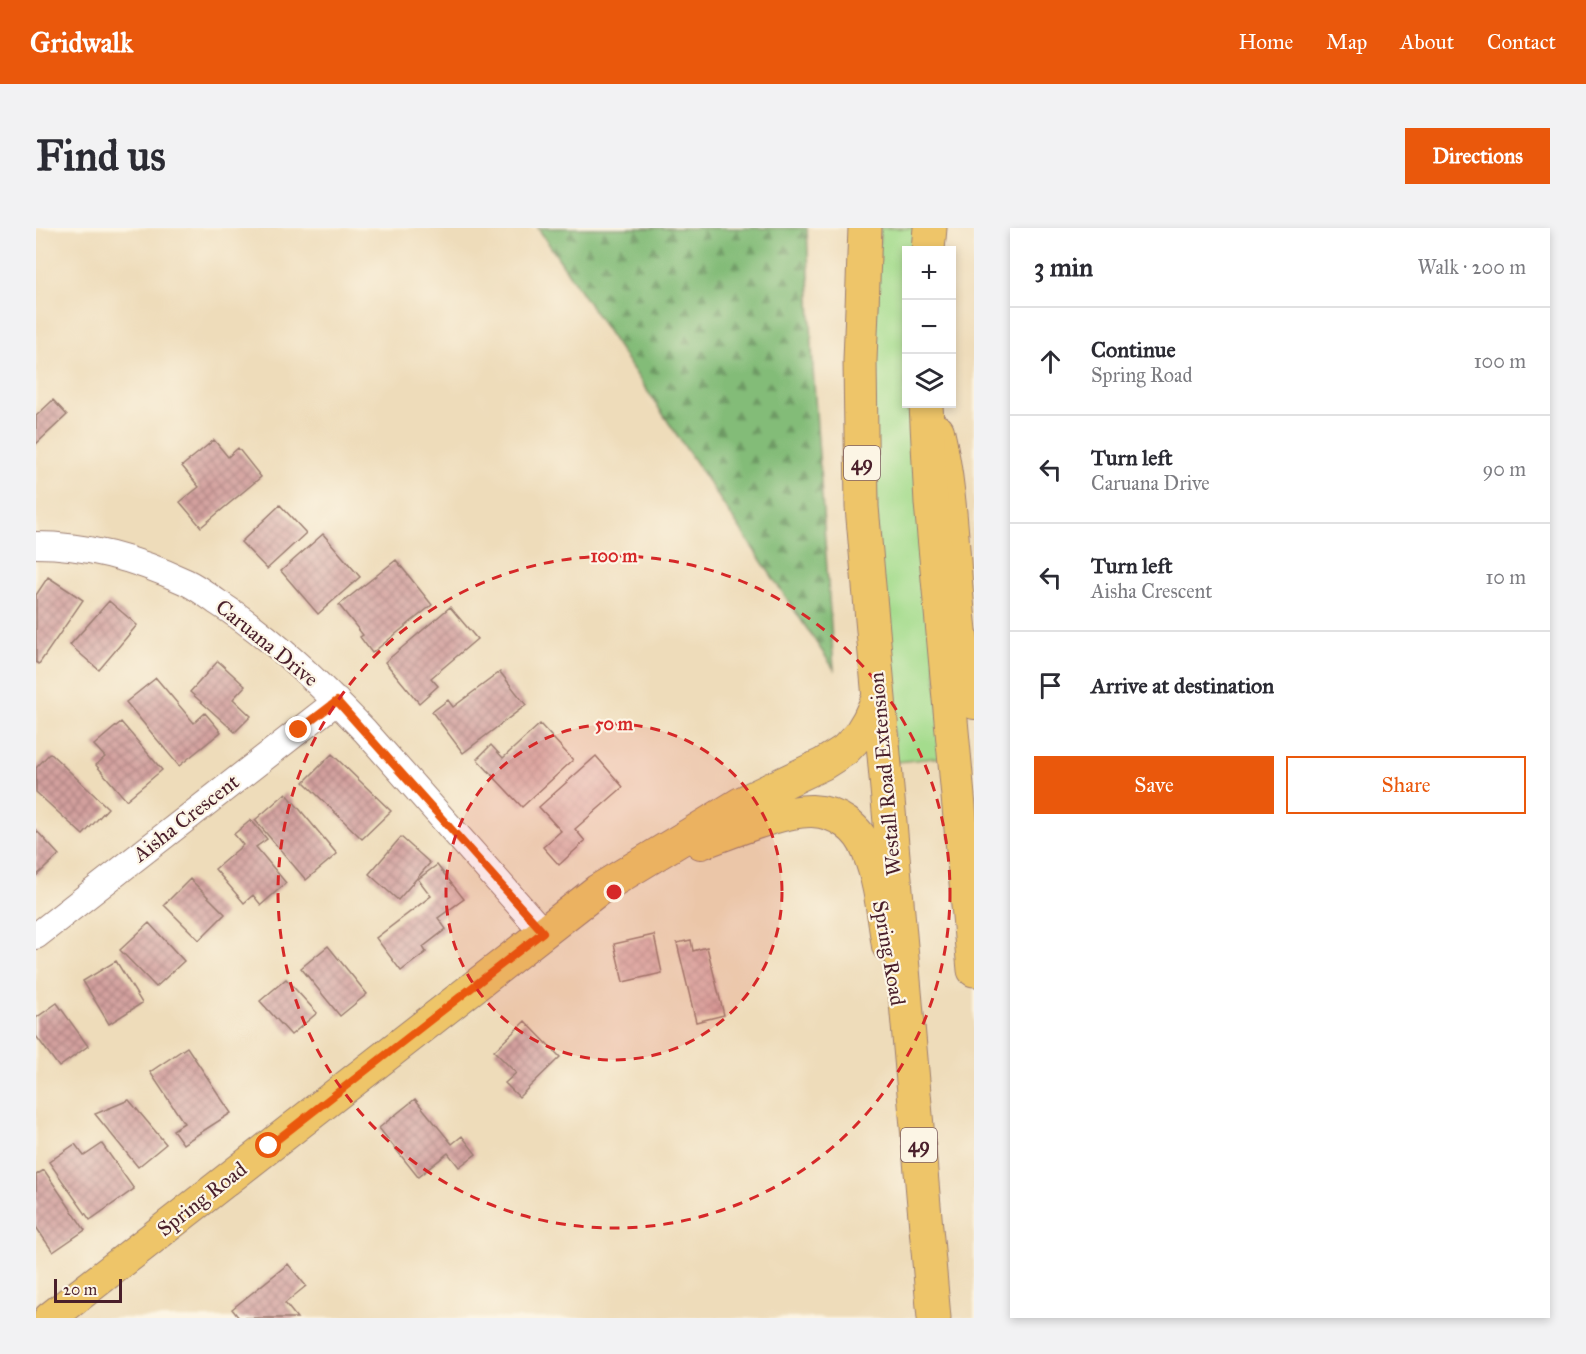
<!DOCTYPE html>
<html lang="en">
<head>
<meta charset="utf-8">
<style>
  :root { --surface:#fff; --page:#f2f2f3; --text:#2b2b33; --muted:#7c7c81; --line:#e1e1e2; --accent:#ea580c }
  body { margin:0; font-family:"IM FELL Great Primer",serif; background:var(--page); color:var(--text) }
  .controls { position:absolute; right:18px; top:18px; display:grid; overflow:hidden; border-radius:0px; box-shadow:0 3px 9px #0003 }
  .controls button { width:54px; height:54px; display:grid; place-items:center; padding:0; border:0; border-bottom:2px solid var(--line); background:var(--surface); color:var(--text); font:30px sans-serif }
  .scale { position:absolute; left:18px; bottom:15px; width:68px; box-sizing:border-box; padding-left:6px; border:3px solid #4a1f2b; border-top:0; font-size:16px; line-height:21px; white-space:nowrap; color:#4a1f2b; -webkit-text-stroke:4px #fcf5e5; paint-order:stroke }
  .stop { position:absolute; width:18px; height:18px; margin:-14px; border:4px solid #ea580c; border-radius:50%; background:#fff }
  .stop.end { background:#ea580c; border-color:#fff; box-shadow:0 2px 6px #0008 }
  .list { margin:0; padding:0; list-style:none }
  h2 { display:flex; justify-content:space-between; align-items:center; height:78px; margin:0; padding:0 24px; font-size:26px }
  h2 small { font-size:20px; font-weight:400; color:var(--muted) }
  .list li { display:grid; grid-template-columns:39px 1fr auto; gap:18px; align-items:center; box-sizing:border-box; height:108px; padding:0 24px; border-top:2px solid var(--line) }
  .list b { display:block; font-size:22px; white-space:nowrap }
  .list p { margin:0; font-size:20px; white-space:nowrap; color:var(--muted) }
  .list em { font-size:20px; font-style:normal; color:var(--muted) }
  .actions { display:flex; gap:12px; padding:18px 24px }
  .actions a { flex:1; padding:14px 0; border:2px solid var(--accent); border-radius:0px; text-align:center; font-size:21px; color:var(--accent) }
  .actions .main { background:var(--accent); color:#fff }
  .icon { flex:none; width:33px; height:33px; fill:none; stroke:currentColor; stroke-width:2; stroke-linecap:round; stroke-linejoin:round }
  .map { position:relative; flex:none; width:938px; height:1090px; overflow:hidden; border-radius:0px }
  header { display:flex; align-items:center; gap:36px; box-sizing:border-box; height:84px; padding:0 30px; background:var(--accent); color:#fff }
  header strong { font-size:28px }
  nav { display:flex; gap:33px; margin-inline-start:auto; font-size:21px }
  .intro { display:flex; align-items:center; justify-content:space-between; box-sizing:border-box; height:144px; padding:0 36px }
  h1 { margin:0; font-size:42px }
  .button { padding:15px 27px; border-radius:0px; background:var(--accent); color:#fff; font-size:21px; font-weight:700 }
  main { display:flex; gap:36px; padding:0 36px }
  aside { flex:1; background:var(--surface); border-radius:0px; box-shadow:0 3px 9px #0003 }
  .map>svg:first-child { display:block }
</style>
</head>
<body>
<header>
<strong>Gridwalk</strong>
<nav><a>Home</a><a>Map</a><a>About</a><a>Contact</a></nav>
</header>
<div class="intro"><h1>Find us</h1><a class="button">Directions</a></div>
<main>
<div class="map">
<svg width="938" height="1090" viewBox="0 0 938 1090">
  <defs>
    <pattern id="forest-firs" width="22" height="20" patternUnits="userSpaceOnUse" patternTransform="scale(1.5)"><rect width="22" height="20" fill="#83bc78"/><path d="M5 1l3.5 6h-7zM16 11l3.5 6h-7z" fill="#6d9863"/></pattern>
    <pattern id="building-cross-hatch" width="8" height="8" patternUnits="userSpaceOnUse" patternTransform="scale(1.5)"><rect width="8" height="8" fill="#d3a09e"/><path d="M0 0l8 8M0 8l8-8" fill="none" stroke="#ad8281"/></pattern>
  </defs>
  <rect width="100%" height="100%" fill="#fcf5e5"/>
  <filter id="ink" filterUnits="userSpaceOnUse"><feTurbulence type="fractalNoise" baseFrequency=".0167" numOctaves="2"/><feDisplacementMap in="SourceGraphic" scale="12" xChannelSelector="R" yChannelSelector="G"/><feConvolveMatrix kernelMatrix="1 2 1 2 8 2 1 2 1" color-interpolation-filters="sRGB"/></filter>
  <filter id="wash" filterUnits="userSpaceOnUse"><feTurbulence type="fractalNoise" baseFrequency=".008" numOctaves="4" result="noise"/><feDisplacementMap in="SourceGraphic" scale="24" xChannelSelector="R" yChannelSelector="G"/><feGaussianBlur stdDeviation="1.35" result="paint"/><feColorMatrix in="noise" values="0 0 0 0 0 0 0 0 0 0 0 0 0 0 0 0 0 1.4 0 .05"/><feComposite in="paint" operator="in"/></filter>
  <g filter="url(#wash)">
    <rect width="100%" height="100%" fill="#eedcba"/>
    <path fill="#a4dc8d" stroke="#777e5c" stroke-width="1.5" d="M 844,0 L 882,0 L 880,22 L 870,22 L 870,176 L 878,176 L 907,529 L 860,534 L 843,355 L 836,174 Z"/>
    <path fill="url(#forest-firs)" stroke="#666e52" stroke-width="1.5" d="M 502,0 L 771,0 L 777,141 L 798,441 Z"/>
    <g id="blocks">
      <path fill="url(#building-cross-hatch)" d="M 17,172 L 31,187 L 0,216 L 0,188 Z
        M 178,212 L 192,229 L 202,220 L 225,249 L 165,299 L 144,274 L 163,259 L 146,238 Z
        M 244,277 L 270,305 L 231,341 L 205,314 Z
        M 287,306 L 324,349 L 282,386 L 245,343 Z
        M 360,332 L 396,377 L 336,425 L 324,409 L 327,407 L 303,377 Z
        M 12,349 L 47,372 L 3,436 L 0,434 L 0,367 Z
        M 73,373 L 101,397 L 63,442 L 34,417 Z
        M 414,379 L 441,411 L 395,450 L 402,458 L 383,475 L 349,434 Z
        M 182,433 L 209,458 L 197,471 L 215,488 L 199,504 L 154,464 Z
        M 464,444 L 490,477 L 427,525 L 396,484 L 412,472 L 417,479 Z
        M 120,450 L 158,495 L 169,485 L 185,504 L 143,538 L 90,474 Z
        M 85,494 L 126,542 L 90,572 L 60,537 L 69,529 L 58,517 Z
        M 504,496 L 537,532 L 486,579 L 441,531 L 455,517 L 467,530 Z
        M 14,525 L 72,580 L 47,607 L 0,564 L 0,540 Z
        M 296,526 L 355,583 L 326,611 L 268,554 Z
        M 560,528 L 587,559 L 539,601 L 549,613 L 523,637 L 507,619 L 525,603 L 503,579 Z
        M 250,565 L 301,626 L 270,652 L 219,592 Z
        M 215,592 L 231,611 L 220,619 L 250,655 L 225,677 L 217,667 L 208,675 L 179,641 L 207,617 L 198,606 Z
        M 0,602 L 23,627 L 0,648 Z
        M 365,609 L 394,635 L 362,672 L 333,646 Z
        M 401,637 L 428,671 L 402,690 L 410,701 L 387,719 L 390,724 L 365,743 L 340,710 L 395,668 L 382,651 Z
        M 154,651 L 189,686 L 163,712 L 128,677 Z
        M 113,695 L 148,733 L 120,759 L 84,722 Z
        M 618,707 L 626,745 L 587,754 L 578,716 Z
        M 655,712 L 657,723 L 671,719 L 688,787 L 660,794 L 641,715 Z
        M 292,718 L 331,766 L 304,788 L 265,740 Z
        M 80,733 L 106,775 L 73,796 L 47,753 Z
        M 250,751 L 281,785 L 255,807 L 224,773 Z
        M 21,775 L 52,818 L 23,839 L 0,808 L 0,790 Z
        M 489,793 L 524,829 L 483,869 L 469,855 L 480,845 L 458,823 Z
        M 151,819 L 195,885 L 147,916 L 137,902 L 148,895 L 114,844 Z
        M 379,871 L 416,916 L 426,908 L 440,926 L 423,939 L 412,925 L 382,949 L 343,900 Z
        M 93,872 L 130,916 L 102,939 L 59,886 Z
        M 39,916 L 48,928 L 66,916 L 98,961 L 54,992 L 13,934 Z
        M 8,942 L 49,1002 L 17,1024 L 0,999 L 0,947 Z
        M 252,1036 L 270,1058 L 249,1075 L 261,1090 L 203,1090 L 196,1081 Z"/>
    </g>
  </g>
  <g filter="url(#ink)">
    <use href="#blocks" fill-opacity="0" stroke="#9c7e72" stroke-width="1.5"/>
    <g fill="none" stroke-linecap="round" stroke-linejoin="round">
      <g stroke="#9c7e72" stroke-width="28">
        <path id="minor" d="M 0,317 C 52,317 103,332 150,354 C 161,359 171,367 181,374 C 236,409 284,456 329,503 L 507,704
          M 0,708 L 301,473"/>
      </g>
      <g stroke="#9c7e72" stroke-width="34">
        <path id="major" d="M 902,203 C 923,292 914,387 938,475
          M 665,615 C 694,605 746,582 776,583 C 801,584 824,600 832,624 C 844,653 847,687 852,718
          M 14,1090 L 562,662 L 705,575 L 787,536 L 809,522 L 823,507 L 832,492 L 842,470"/>
      </g>
      <g stroke="#9c7e72" stroke-width="35">
        <path id="highway" d="M 829,0 L 824,133 L 826,279 L 898,1090
          M 892,22 L 894,0
          M 890,176 L 895,275 L 938,742"/>
      </g>
      <use href="#minor" stroke="#fff" stroke-width="26"/>
      <use href="#major" stroke="#eec569" stroke-width="32"/>
      <use href="#highway" stroke="#eec569" stroke-width="33"/>
    </g>
  </g>
  <g fill="none" stroke-linecap="round" stroke-linejoin="round" filter="url(#ink)">
    <path stroke="#ea580c" stroke-width="8" d="M 233,918 L 507,704 L 301,473 L 263,502"/>
  </g>
  <circle cx="578" cy="664" r="168" fill="#d62828" fill-opacity=".12"/>
  <g fill="none" stroke="#d62828" stroke-width="3" stroke-dasharray="10 8">
    <circle cx="578" cy="664" r="168"/>
    <circle cx="578" cy="664" r="336"/>
  </g>
  <g text-anchor="middle" dominant-baseline="central" stroke-width="4.5" stroke-linejoin="round" paint-order="stroke">
    <g fill="#fcf5e5" stroke="#7f5f63" stroke-width="1.5">
      <rect x="808" y="218" width="36" height="34" rx="4.5"/>
      <rect x="865" y="900" width="36" height="34" rx="4.5"/>
    </g>
    <g font-size="20" font-weight="bold" fill="#4a1f2b">
      <text x="826" y="235">49</text>
      <text x="883" y="917">49</text>
    </g>
    <g font-size="21" fill="#4a1f2b" stroke="#fcf5e5">
      <text transform="translate(231 415) rotate(39)">Caruana Drive</text>
      <text transform="translate(849 546) rotate(-95)">Westall Road Extension</text>
      <text transform="translate(150 590) rotate(-38)">Aisha Crescent</text>
      <text transform="translate(853 725) rotate(80)">Spring Road</text>
      <text transform="translate(166 971) rotate(-38)">Spring Road</text>
    </g>
  </g>
  <circle cx="578" cy="664" r="9" fill="#d62828" stroke="#fcf5e5" stroke-width="3"/>
  <g font-size="18" text-anchor="middle" font-weight="bold" fill="#d62828" stroke="#fcf5e5" stroke-width="4.5" stroke-linejoin="round" paint-order="stroke">
    <text x="578" y="334">100 m</text>
    <text x="578" y="502">50 m</text>
  </g>
</svg>
<div class="controls">
<button>+</button>
<button>−</button>
<button><svg class="icon" aria-label="layers" viewBox="0 0 24 24"><path d="M12 4l9 5-9 5-9-5zM3 14l9 5 9-5"/></svg></button>
</div>
<div class="scale">20 m</div>
<div class="stop" style="left:233px;top:918px"></div>
<div class="stop end" style="left:263px;top:502px"></div>
</div>
<aside>
<h2>3 min<small>Walk · 200 m</small></h2>
<ul class="list">
<li><svg class="icon" aria-label="ahead" viewBox="0 0 24 24"><path d="M12 20V5M6 11l6-6 6 6"/></svg><div><b>Continue</b><p>Spring Road</p></div><em>100 m</em></li>
<li><svg class="icon" aria-label="left" viewBox="0 0 24 24"><path d="M17 20v-9H6M10 6l-5 5 5 5"/></svg><div><b>Turn left</b><p>Caruana Drive</p></div><em>90 m</em></li>
<li><svg class="icon" aria-label="left" viewBox="0 0 24 24"><path d="M17 20v-9H6M10 6l-5 5 5 5"/></svg><div><b>Turn left</b><p>Aisha Crescent</p></div><em>10 m</em></li>
<li><svg class="icon" aria-label="arrive" viewBox="0 0 24 24"><path d="M6 21V4h12l-3 4 3 4H6"/></svg><div><b>Arrive at destination</b></div></li>
</ul>
<div class="actions"><a class="main">Save</a><a>Share</a></div>
</aside>
</main>
</body>
</html>
